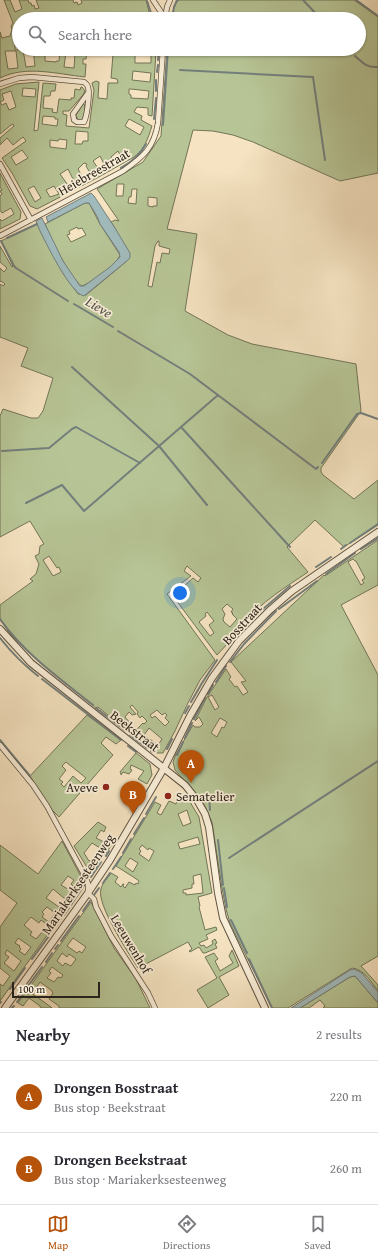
<!DOCTYPE html>
<html lang="en">
<head>
<meta charset="utf-8">
<style>
  :root { --surface:#fff; --page:#f2f2f3; --text:#2b2b33; --muted:#7c7c81; --line:#e1e1e2; --accent:#b45309 }
  body { margin:0; font-family:"Gentium Book Plus",serif; background:var(--page); color:var(--text) }
  .scale { position:absolute; left:12px; bottom:10px; width:88px; box-sizing:border-box; padding-left:4px; border:2px solid #2e251a; border-top:0; font-size:11px; line-height:14px; white-space:nowrap; color:#2e251a; -webkit-text-stroke:3px #f8edd7; paint-order:stroke }
  .you { position:absolute; left:180px; top:593px; width:14px; height:14px; margin:-10px; border:3px solid #fff; border-radius:50%; background:#1a73e8; box-shadow:0 0 0 6px #1a73e833 }
  .badge { display:grid; place-items:center; width:26px; height:26px; border-radius:50%; background:var(--accent); color:#fff; font-size:13px; font-weight:700 }
  .pin { position:absolute; translate:-50% -33px; filter:drop-shadow(0 1px 2px #0008) }
  .pin::after { content:''; position:absolute; top:21px; width:14px; height:12px; background:inherit; clip-path:polygon(0 0,100% 0,50% 100%) }
  .list { margin:0; padding:0; list-style:none }
  h2 { display:flex; justify-content:space-between; align-items:center; height:52px; margin:0; padding:0 16px; font-size:17px }
  h2 small { font-size:13px; font-weight:400; color:var(--muted) }
  .list li { display:grid; grid-template-columns:26px 1fr auto; gap:12px; align-items:center; box-sizing:border-box; height:72px; padding:0 16px; border-top:1px solid var(--line) }
  .list b { display:block; font-size:15px; white-space:nowrap }
  .list p { margin:0; font-size:13px; white-space:nowrap; color:var(--muted) }
  .list em { font-size:13px; font-style:normal; color:var(--muted) }
  .icon { flex:none; width:22px; height:22px; fill:none; stroke:currentColor; stroke-width:2; stroke-linecap:round; stroke-linejoin:round }
  .map { position:relative; flex:none; width:378px; height:1008px; overflow:hidden }
  .search { position:absolute; background:var(--surface); box-shadow:0 1px 3px #0004; left:12px; right:12px; top:12px; height:44px; display:flex; align-items:center; gap:10px; box-sizing:border-box; padding:0 14px; border-radius:22px; color:var(--muted); font-size:15px }
  .sheet { height:196px; background:var(--surface) }
  nav { display:flex; justify-content:space-around; align-items:center; box-sizing:border-box; height:56px; border-top:1px solid var(--line); background:var(--surface); font-size:11px; color:var(--muted) }
  nav a { display:grid; justify-items:center; gap:2px }
  nav .on { color:var(--accent) }
  .map>svg:first-child { display:block }
</style>
</head>
<body>
<div class="map">
<svg width="378" height="1008" viewBox="0 0 378 1008">
  <rect width="100%" height="100%" fill="#f5e3c1"/>
  <filter id="stains"><feTurbulence type="fractalNoise" baseFrequency=".005" numOctaves="4"/><feColorMatrix values="0 0 0 0 .2 0 0 0 0 .09 0 0 0 0 .02 0 0 0 .5 -.17"/></filter>
  <radialGradient id="worn" r=".72"><stop offset=".6" stop-color="#630" stop-opacity="0"/><stop offset="1" stop-color="#630" stop-opacity=".3"/></radialGradient>
  <path fill="#b7c596" stroke="#727558" fill-rule="evenodd" d="M 4,0 L 10,0 L 15,12 L 22,9 L 19,0 L 28,0 L 29,3 L 31,3 L 32,6 L 34,5 L 35,9 L 39,8 L 36,0 L 73,0 L 74,3 L 77,2 L 78,5 L 82,3 L 81,0 L 146,0 L 151,19 L 124,19 L 122,17 L 118,19 L 92,19 L 93,18 L 92,16 L 86,19 L 71,19 L 73,18 L 72,15 L 70,16 L 71,19 L 69,18 L 67,19 L 47,19 L 44,12 L 42,13 L 44,19 L 19,19 L 19,48 L 18,44 L 15,45 L 15,50 L 29,49 L 23,50 L 26,67 L 35,66 L 33,49 L 45,49 L 45,61 L 56,62 L 56,61 L 59,61 L 60,51 L 58,51 L 57,50 L 46,49 L 94,49 L 93,52 L 87,52 L 86,59 L 83,59 L 83,64 L 86,64 L 85,77 C 57,74 26,65 0,78 L 0,32 L 2,38 L 10,36 L 12,30 L 11,26 L 13,23 ZM 5,51 L 16,51 L 18,68 L 8,69 ZM 66,52 L 75,53 L 74,68 L 64,67 Z
    M 179,0 L 354,0 L 378,17 L 378,173 L 340,181 L 253,142 L 233,135 L 213,131 L 193,130 L 167,229 L 197,234 L 185,311 L 228,335 L 252,344 L 356,364 L 361,411 L 321,468 L 321,472 L 323,475 L 354,499 L 378,480 L 378,525 L 344,547 L 315,520 L 287,547 L 308,572 C 286,587 261,602 243,624 L 244,626 L 217,655 L 173,596 L 193,578 L 198,582 L 201,578 L 187,566 L 184,571 L 191,576 L 167,594 L 215,660 L 200,680 L 187,705 L 175,731 L 163,753 L 157,753 L 132,734 L 143,723 L 144,724 L 147,721 L 142,716 L 140,718 L 137,714 L 138,712 L 132,705 L 130,707 L 136,714 L 132,715 L 129,712 L 125,717 L 131,724 L 127,731 L 98,707 L 96,708 L 36,659 L 10,634 L 0,619 L 0,605 L 33,581 L 30,579 L 36,574 L 39,564 L 35,556 L 39,554 L 40,546 L 44,544 L 30,521 L 0,537 L 0,416 L 3,409 L 31,418 L 38,418 L 43,411 L 53,378 L 21,366 L 28,348 L 0,337 L 0,284 L 3,286 L 5,284 L 1,281 L 0,282 L 0,268 L 4,272 L 7,268 L 0,262 L 0,246 L 12,267 L 13,266 L 1,241 L 37,224 L 65,276 L 78,294 L 86,295 L 128,260 L 115,228 L 111,222 L 115,220 L 119,221 L 97,189 L 143,162 L 161,136 L 167,49 L 359,49 L 359,19 L 170,19 L 176,3 ZM 117,184 L 124,184 L 123,196 L 116,196 ZM 132,189 L 137,189 L 136,204 L 128,203 L 129,197 L 131,197 ZM 148,197 L 157,198 L 157,206 L 153,206 L 153,207 L 148,206 ZM 158,241 L 159,241 L 159,246 L 170,249 L 169,254 L 162,253 L 160,263 L 157,262 L 152,287 L 148,286 L 155,246 ZM 49,556 L 57,568 L 59,567 L 61,572 L 53,576 L 43,560 ZM 227,604 L 233,609 L 231,612 L 233,613 L 232,614 L 237,619 L 230,627 L 224,622 L 223,619 L 225,614 L 222,609 ZM 207,612 L 214,621 L 209,625 L 214,633 L 210,636 L 199,622 L 206,616 L 205,614 ZM 157,710 L 162,715 L 165,713 L 167,715 L 165,718 L 169,722 L 165,726 L 155,716 L 152,718 L 150,715 ZM 149,728 L 162,739 L 158,745 L 144,735 Z
    M 104,49 L 156,49 L 155,68 L 152,116 L 148,115 L 148,108 L 137,107 L 134,112 L 142,116 L 141,120 L 152,126 C 148,138 145,149 134,157 L 97,178 L 37,209 L 30,206 L 12,173 L 2,158 L 26,141 L 23,137 L 13,145 L 7,138 L 0,145 L 0,138 L 14,126 L 13,124 L 11,125 L 0,134 L 0,90 L 16,84 L 39,82 L 34,131 L 38,130 L 43,83 L 56,84 L 55,91 L 51,91 L 50,96 L 44,96 L 43,108 L 53,109 L 52,112 L 57,113 L 59,99 L 71,100 L 71,98 L 74,98 L 75,89 L 80,90 L 81,87 L 82,87 L 85,91 L 83,95 L 69,111 L 63,111 L 63,114 L 67,115 L 66,126 L 89,128 L 94,90 L 92,83 L 96,81 L 99,82 L 98,98 L 107,99 L 108,83 L 118,83 L 117,79 L 111,78 L 113,55 L 110,55 L 110,52 L 105,52 L 103,54 ZM 135,54 L 151,55 L 151,63 L 135,63 ZM 133,71 L 151,73 L 150,82 L 132,80 ZM 23,88 L 36,89 L 35,97 L 22,96 ZM 131,89 L 149,91 L 148,99 L 131,98 L 131,95 L 129,94 L 129,89 ZM 11,91 L 16,107 L 9,110 L 6,103 L 2,105 L 0,102 L 4,100 L 2,94 ZM 43,116 L 55,117 L 55,119 L 58,119 L 57,126 L 42,124 ZM 129,119 L 144,127 L 140,135 L 125,126 ZM 76,131 L 88,132 L 88,141 L 83,141 L 82,144 L 75,144 ZM 59,139 L 67,140 L 66,149 L 50,147 L 50,140 L 58,141 ZM 22,150 L 28,158 L 16,165 L 11,157 ZM 118,151 L 122,159 L 114,163 L 111,157 ZM 100,156 L 106,168 L 100,171 L 93,161 ZM 84,163 L 87,164 L 86,166 L 92,176 L 84,180 L 78,169 ZM 68,169 L 76,185 L 70,188 L 60,174 ZM 34,186 L 41,198 L 35,202 L 28,189 ZM 54,186 L 59,194 L 50,197 L 46,190 Z
    M 83,104 L 85,105 L 84,116 L 82,120 L 78,120 L 76,116 L 76,115 Z
    M 0,173 L 21,212 L 20,219 L 0,229 L 0,219 L 2,221 L 14,214 L 11,208 L 2,213 L 0,210 L 0,196 L 2,194 L 0,191 L 2,190 L 0,187 Z
    M 85,203 L 89,203 L 100,224 L 120,255 C 116,266 92,282 82,286 C 69,278 51,238 45,224 ZM 77,227 L 78,229 L 82,228 L 86,235 L 71,242 L 67,235 L 70,234 L 69,231 Z
    M 378,540 L 378,585 L 341,605 L 378,675 L 378,956 L 361,966 L 378,985 L 378,991 C 371,982 364,969 352,968 L 288,1008 L 272,1008 L 230,923 L 226,909 L 222,888 L 212,822 L 202,800 L 175,770 L 173,762 L 176,754 L 193,725 L 195,727 L 200,727 L 203,724 L 199,717 L 195,721 L 207,697 L 226,669 L 231,677 L 229,679 L 235,687 L 237,686 L 243,695 L 248,692 L 241,682 L 246,681 L 231,662 L 324,575 L 325,576 ZM 353,559 L 355,561 L 356,561 L 365,578 L 362,580 L 364,583 L 361,585 L 348,562 ZM 212,695 L 219,707 L 215,710 L 208,697 ZM 220,718 L 227,722 L 224,728 L 222,727 L 217,737 L 211,733 Z
    M 87,715 L 121,740 L 116,744 L 106,737 L 101,743 L 113,755 L 59,817 L 51,809 L 30,776 ZM 66,762 L 86,778 L 81,783 L 73,776 L 64,787 L 61,784 L 63,782 L 59,779 L 66,770 L 62,766 Z
    M 136,753 L 150,764 L 152,775 L 147,784 L 138,779 L 144,771 L 131,765 L 130,769 L 132,770 L 129,774 L 123,772 L 121,775 L 121,774 L 120,772 Z
    M 187,797 L 199,817 L 212,893 L 198,897 L 200,906 L 199,907 L 205,930 L 216,927 L 217,930 L 206,935 L 208,939 L 199,943 L 201,946 L 204,945 L 206,948 L 213,944 L 212,941 L 215,939 L 217,943 L 215,944 L 217,948 L 205,953 L 203,953 L 199,947 L 190,952 L 189,951 L 192,949 L 188,942 L 138,968 C 129,954 96,904 101,889 C 102,883 108,878 111,873 L 118,877 L 115,882 L 121,887 L 123,884 L 124,884 L 123,886 L 125,888 L 129,882 L 135,885 L 136,883 L 138,884 L 139,882 L 138,880 L 116,866 L 155,802 L 161,805 L 157,813 L 161,815 L 169,801 L 176,804 L 177,801 L 180,802 L 182,798 ZM 187,810 L 191,823 L 183,826 L 178,814 ZM 198,837 L 200,844 L 180,849 L 178,843 ZM 142,845 L 148,850 L 149,848 L 154,851 L 149,861 L 139,854 L 141,851 L 139,849 ZM 130,858 L 138,863 L 133,872 L 125,866 ZM 201,874 L 203,893 L 186,895 L 186,893 L 183,893 L 183,890 L 192,888 L 192,884 L 194,884 L 193,876 Z
    M 98,822 L 106,827 L 104,832 L 101,830 L 96,838 L 104,842 L 108,837 L 114,841 L 105,855 L 99,851 L 100,848 L 92,843 L 84,853 L 89,861 L 93,860 L 94,859 L 100,862 L 95,869 L 88,869 L 74,846 Z
    M 62,841 L 85,884 L 52,928 L 41,920 L 39,923 L 31,917 L 24,925 L 32,932 L 30,935 L 36,939 L 44,930 L 48,934 L 0,1001 L 0,984 L 3,986 L 10,976 L 0,968 L 0,927 L 17,903 L 0,890 L 0,845 L 38,874 ZM 68,876 L 74,880 L 71,884 L 74,887 L 71,891 L 61,885 ZM 53,889 L 65,899 L 59,907 L 46,898 ZM 47,907 L 55,913 L 49,922 L 42,917 L 44,914 L 42,912 ZM 18,938 L 31,947 L 25,955 L 19,951 L 21,949 L 19,947 L 20,946 L 15,943 ZM 7,950 L 21,961 L 14,971 L 4,963 L 9,957 L 5,954 Z
    M 91,902 L 114,948 L 136,979 L 150,1008 L 59,1008 L 59,1006 L 49,999 L 53,993 L 51,990 L 40,982 L 34,991 L 29,988 ZM 73,938 L 86,947 L 82,953 L 79,951 L 77,953 L 67,946 ZM 62,953 L 67,957 L 69,954 L 76,959 L 71,966 L 65,963 L 63,966 L 57,961 ZM 52,967 L 63,975 L 61,978 L 58,977 L 54,982 L 47,978 L 51,973 L 49,971 Z
    M 232,950 L 239,966 L 219,977 L 229,995 L 208,1008 L 197,990 L 217,978 L 205,957 L 214,953 L 218,959 L 215,961 L 220,971 L 233,963 L 229,956 Z
    M 355,976 L 378,1003 L 378,1008 L 323,1008 L 325,1006 L 320,1000 L 309,1008 L 300,1008 L 350,977 Z
    M 27,990 L 51,1007 L 52,1008 L 41,1008 L 40,1006 L 29,998 L 23,1006 L 18,1003 Z"/>
  <path fill="#a1bbbd" stroke="#737f7c" d="M 91,193 L 94,196 L 115,228 L 130,253 L 130,258 L 128,260 L 84,296 C 70,293 46,243 39,229 L 36,221 L 42,218 L 63,261 L 78,283 L 80,286 L 84,286 L 110,267 L 120,257 L 119,252 L 100,224 L 97,216 L 89,203 L 85,203 L 48,222 L 46,217 Z
    M 354,969 L 362,973 L 378,992 L 378,1003 L 355,976 L 350,977 L 300,1008 L 291,1008 L 350,970 Z"/>
  <g fill="none" stroke-linecap="round" stroke-linejoin="round">
    <path stroke="#737f7c" stroke-width="2" d="M 303,0 L 321,19
      M 356,0 L 378,16
      M 147,1 L 153,19
      M 172,19 L 174,7 L 177,0
      M 349,49 L 352,53
      M 355,56 C 363,63 367,68 378,67
      M 158,60 L 159,49
      M 180,70 L 313,77 L 325,160
      M 157,72 L 158,65
      M 156,91 L 156,80
      M 154,119 L 156,98
      M 163,125 L 168,49
      M 121,168 C 132,162 140,155 146,144
      M 7,238 L 37,224
      M 1,241 L 14,266 L 16,268 L 68,301
      M 74,304 L 113,327
      M 118,331 L 190,374 L 316,469 L 318,467
      M 72,367 L 159,446 L 207,505
      M 181,427 L 290,547
      M 2,451 L 49,448 L 72,429 L 76,427 L 140,463
      M 322,463 L 357,414 L 361,413 L 378,419
      M 26,503 L 62,485 L 84,511 L 218,395
      M 350,543 L 378,524
      M 341,549 L 346,545
      M 361,549 L 378,538
      M 316,567 L 331,557
      M 326,574 L 355,553
      M 279,609 L 317,581
      M 0,619 C 25,654 60,679 93,705
      M 249,621 L 290,586
      M 238,633 L 245,626
      M 0,638 C 11,652 24,665 38,676
      M 230,662 L 244,644 L 276,611
      M 42,679 L 121,740
      M 216,682 L 226,666
      M 208,694 L 213,685
      M 191,702 L 202,683 L 217,660
      M 96,708 L 126,731
      M 185,713 L 189,706
      M 194,719 L 205,698
      M 130,735 L 147,748
      M 185,738 L 192,723
      M 0,740 L 30,776
      M 128,746 L 136,752
      M 167,749 L 172,739
      M 151,751 L 153,752
      M 177,755 L 183,742
      M 209,796 L 210,810
      M 146,814 L 156,797
      M 134,834 L 144,818
      M 218,840 L 223,885
      M 123,853 L 131,839
      M 106,856 L 109,851
      M 229,858 L 378,761
      M 113,869 L 121,857
      M 91,877 L 101,862
      M 103,883 L 110,873
      M 224,888 L 227,907
      M 94,895 L 99,888
      M 71,905 L 85,884
      M 83,911 L 90,901
      M 64,915 L 69,908
      M 231,920 L 247,953
      M 52,931 L 61,919
      M 61,941 L 79,916
      M 55,949 L 58,945
      M 32,959 L 49,936
      M 249,959 L 272,1008
      M 46,962 L 52,953
      M 28,986 L 42,967
      M 10,989 L 25,968
      M 17,1002 L 26,990
      M 0,1003 L 1,1002
      M 12,1008 L 14,1006"/>
    <g stroke="#605444" stroke-width="6">
      <path id="minor" d="M 153,0 L 165,18
        M 165,19 L 167,7 L 170,0
        M 0,84 L 19,78 L 32,77 L 84,82 C 86,84 87,84 88,87 C 90,94 87,116 84,122 L 77,122 L 74,120 L 73,114 L 88,93
        M 0,164 L 31,220
        M 0,236 L 123,171 C 143,157 154,148 158,123 L 163,49
        M 0,745 L 33,785 L 47,806 L 86,878 L 88,884 L 88,893 L 94,899 L 96,907 L 111,936 L 148,993 L 155,1008"/>
    </g>
    <g stroke="#605444" stroke-width="8">
      <path id="tertiary" d="M 0,629 L 31,663 L 185,785 L 197,800 L 205,814 L 209,827 L 218,893 L 223,918 L 265,1008
        M 5,1008 L 88,893 L 110,860 L 164,768 L 190,716 L 212,678 L 239,641 L 270,610 L 292,591 L 378,532"/>
    </g>
    <use href="#minor" stroke="#f8edd7" stroke-width="4.5"/>
    <use href="#tertiary" stroke="#f8edd7" stroke-width="6"/>
  </g>
  <g fill="#8f2418" stroke="#f8edd7" stroke-width="1.5">
    <circle cx="106" cy="787" r="4"/>
    <circle cx="168" cy="796" r="4"/>
  </g>
  <g text-anchor="middle" dominant-baseline="central" stroke-width="3.5" stroke-linejoin="round" paint-order="stroke">
    <g font-size="13" fill="#2e251a" stroke="#f8edd7">
      <text transform="translate(94 172) rotate(-30)">Heiebreestraat</text>
      <text transform="translate(242 624) rotate(-47)">Bosstraat</text>
      <text transform="translate(135 731) rotate(38)">Beekstraat</text>
      <text transform="translate(78 884) rotate(-56)">Mariakerksesteenweg</text>
      <text transform="translate(131 944) rotate(59)">Leeuwenhof</text>
    </g>
    <g font-size="13" fill="#2e251a" stroke="#f8edd7" text-anchor="end">
      <text x="98" y="787">Aveve</text>
      <text x="176" y="796" text-anchor="start">Sematelier</text>
    </g>
    <g font-size="14" font-style="italic" fill="#50524b" stroke="#f8edd7">
      <text transform="translate(99 307) rotate(31)">Lieve</text>
    </g>
  </g>
  <rect width="100%" height="100%" filter="url(#stains)"/>
  <rect width="100%" height="100%" fill="url(#worn)"/>
</svg>
<div class="scale">100 m</div>
<div class="you"></div>
<div class="pin badge" style="left:191px;top:783px">A</div>
<div class="pin badge" style="left:133px;top:814px">B</div>
<div class="search"><svg class="icon" aria-label="search" viewBox="0 0 24 24"><circle cx="10" cy="10" r="6"/><path d="M15 15l6 6"/></svg>Search here</div>
</div>
<section class="sheet">
<h2>Nearby<small>2 results</small></h2>
<ul class="list">
<li><span class="badge">A</span><div><b>Drongen Bosstraat</b><p>Bus stop · Beekstraat</p></div><em>220 m</em></li>
<li><span class="badge">B</span><div><b>Drongen Beekstraat</b><p>Bus stop · Mariakerksesteenweg</p></div><em>260 m</em></li>
</ul>
</section>
<nav>
<a class="on"><svg class="icon" aria-label="map" viewBox="0 0 24 24"><path d="M3 6l6-2 6 2 6-2v14l-6 2-6-2-6 2zM9 4v14M15 6v14"/></svg>Map</a>
<a><svg class="icon" aria-label="directions" viewBox="0 0 24 24"><path d="M12 3l9 9-9 9-9-9zM9 14v-3h6M13 9l2 2-2 2"/></svg>Directions</a>
<a><svg class="icon" aria-label="saved" viewBox="0 0 24 24"><path d="M7 4h10v16l-5-4-5 4z"/></svg>Saved</a>
</nav>
</body>
</html>
